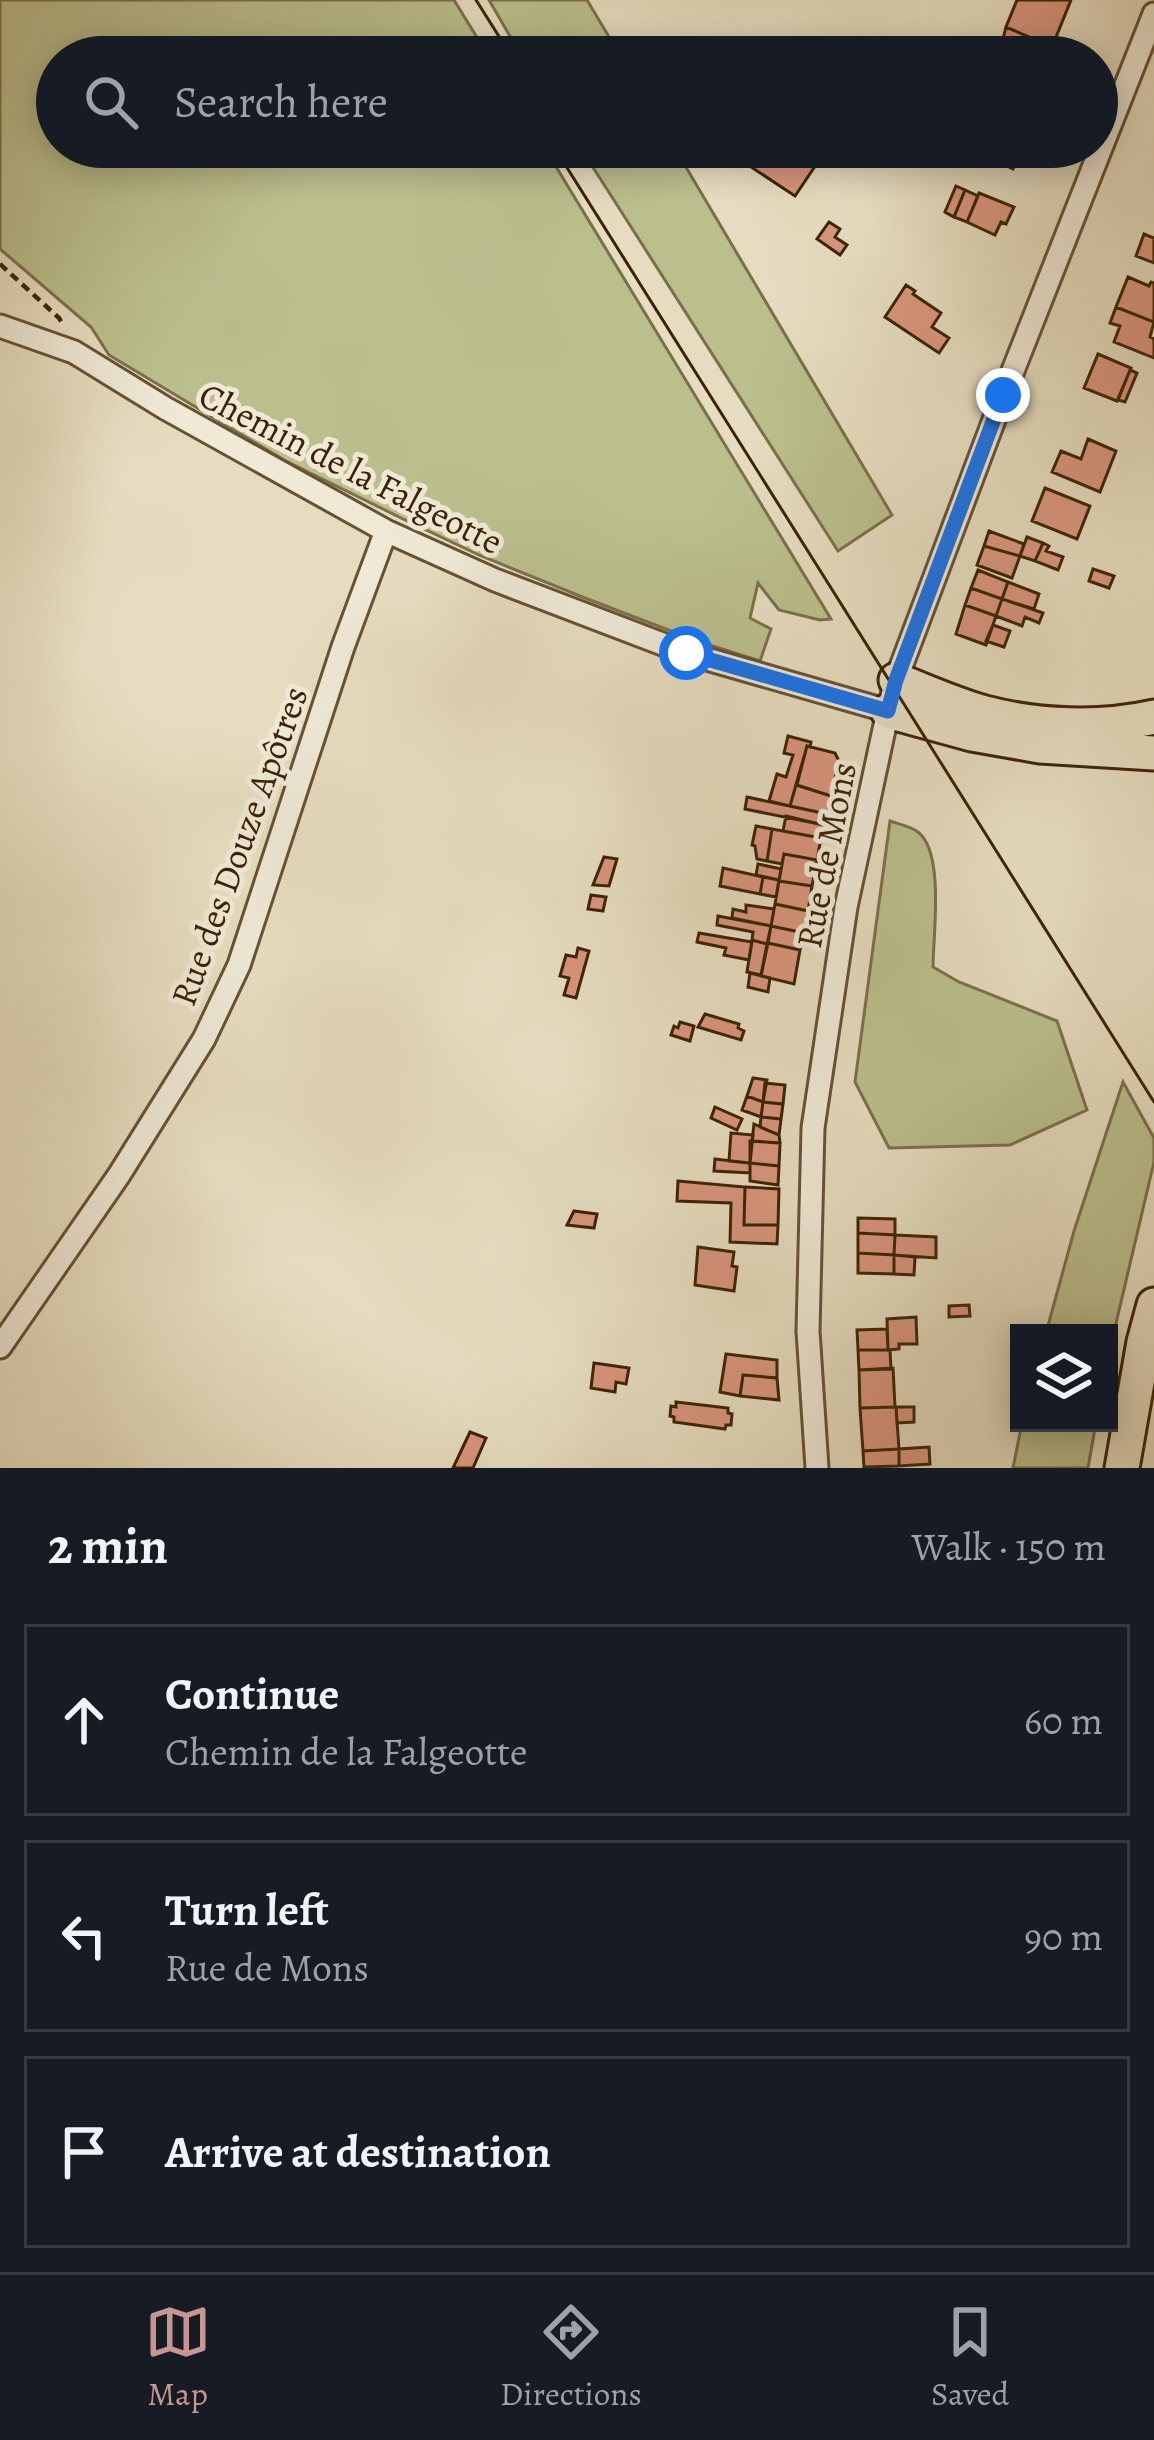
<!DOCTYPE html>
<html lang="en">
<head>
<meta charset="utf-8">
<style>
  :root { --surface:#171b24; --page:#20242c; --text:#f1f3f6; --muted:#9ea1a6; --line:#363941; --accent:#c59692 }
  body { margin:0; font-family:Alegreya,serif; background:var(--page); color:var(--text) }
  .controls { position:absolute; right:36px; bottom:36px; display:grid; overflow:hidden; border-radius:0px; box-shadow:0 6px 30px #0003 }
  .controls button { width:108px; height:108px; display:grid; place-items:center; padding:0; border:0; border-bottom:3px solid var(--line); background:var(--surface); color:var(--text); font:60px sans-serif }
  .stop { position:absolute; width:36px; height:36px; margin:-27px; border:9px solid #1a73e8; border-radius:50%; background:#fff }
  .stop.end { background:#1a73e8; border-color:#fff; box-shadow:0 3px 12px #0008 }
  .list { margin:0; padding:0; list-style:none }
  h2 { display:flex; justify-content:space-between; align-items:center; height:156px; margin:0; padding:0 48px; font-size:51px }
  h2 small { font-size:39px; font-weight:400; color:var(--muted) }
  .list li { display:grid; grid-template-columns:78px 1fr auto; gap:36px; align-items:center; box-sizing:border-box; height:192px; margin:0 24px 24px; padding:0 24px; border:3px solid var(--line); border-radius:0px }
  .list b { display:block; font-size:45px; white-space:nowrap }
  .list p { margin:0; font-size:39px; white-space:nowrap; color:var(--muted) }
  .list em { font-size:39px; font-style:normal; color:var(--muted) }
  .icon { flex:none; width:66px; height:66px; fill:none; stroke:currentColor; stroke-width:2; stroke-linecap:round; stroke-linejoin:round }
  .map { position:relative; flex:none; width:1154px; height:1468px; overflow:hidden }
  .search { position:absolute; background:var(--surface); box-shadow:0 6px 30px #0003; left:36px; right:36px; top:36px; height:132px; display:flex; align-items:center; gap:30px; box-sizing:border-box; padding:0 42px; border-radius:66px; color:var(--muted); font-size:45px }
  .sheet { height:804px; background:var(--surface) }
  nav { display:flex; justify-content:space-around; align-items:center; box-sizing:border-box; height:168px; border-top:3px solid var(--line); background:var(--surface); font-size:33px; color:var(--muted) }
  nav a { display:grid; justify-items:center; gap:6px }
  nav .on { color:var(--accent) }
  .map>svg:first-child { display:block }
</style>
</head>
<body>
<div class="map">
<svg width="1154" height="1468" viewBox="0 0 1154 1468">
  <rect width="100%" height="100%" fill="#e6ddc0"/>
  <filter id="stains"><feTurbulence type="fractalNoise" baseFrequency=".00167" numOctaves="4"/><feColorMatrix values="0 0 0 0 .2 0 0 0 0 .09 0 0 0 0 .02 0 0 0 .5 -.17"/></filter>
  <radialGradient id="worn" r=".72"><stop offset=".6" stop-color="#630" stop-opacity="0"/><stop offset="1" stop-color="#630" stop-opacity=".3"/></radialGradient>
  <path fill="#bbbf8e" stroke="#7b7149" stroke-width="3" d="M 0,0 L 454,0 L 489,57 L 57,57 L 57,147 L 544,147 L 831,619 L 820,620 L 779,610 L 758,583 L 750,618 L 771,629 L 760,661 L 697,641 L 585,598 L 479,555 L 403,519 L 284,460 L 109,355 L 91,327 L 0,249 Z
    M 489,0 L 587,0 L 621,57 L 522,57 Z
    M 580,147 L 674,147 L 892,515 L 838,551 Z
    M 890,821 C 898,824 912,827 918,832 C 945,853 933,936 933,967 L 959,982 L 1057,1021 L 1087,1110 L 1010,1145 L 889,1148 L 855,1082 Z
    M 1123,1082 L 1154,1138 L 1154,1162 L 1109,1353 L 1109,1333 L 1046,1333 L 1074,1231 Z
    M 1022,1423 L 1096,1423 L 1088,1468 L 1013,1468 Z"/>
  <path fill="#d9957e" stroke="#3b2304" stroke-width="3" d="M 1017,0 L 1071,0 L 1052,47 L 1006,27 Z
    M 1006,27 L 1052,47 L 1047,57 L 1036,57 L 1002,43 Z
    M 721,147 L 828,147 L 795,196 Z
    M 996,147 L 1022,147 L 1013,169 L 991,158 Z
    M 956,186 L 965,190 L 954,217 L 945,212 Z
    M 965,190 L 978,196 L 967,222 L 954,217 Z
    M 979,193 L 1014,207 L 1006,224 L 1001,222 L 995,235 L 967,222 Z
    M 829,222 L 840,229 L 835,237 L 847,245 L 840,255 L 817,239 Z
    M 1144,234 L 1154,238 L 1154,263 L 1136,256 Z
    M 1128,277 L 1149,286 L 1151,282 L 1154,283 L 1154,322 L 1116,307 Z
    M 906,285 L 915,291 L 913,294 L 941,313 L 932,327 L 949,338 L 939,353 L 885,317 Z
    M 1116,307 L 1154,322 L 1150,337 L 1154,339 L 1154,358 L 1114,342 L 1120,326 L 1110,323 Z
    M 1098,354 L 1131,368 L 1117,401 L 1084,388 Z
    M 1130,370 L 1137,373 L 1125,402 L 1118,400 Z
    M 1088,439 L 1116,451 L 1100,492 L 1052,472 L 1061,451 L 1081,459 Z
    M 1045,488 L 1090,506 L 1077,539 L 1032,521 Z
    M 989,531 L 1024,544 L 1020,556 L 984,546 Z
    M 1027,537 L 1043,543 L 1035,561 L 1020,556 Z
    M 1043,543 L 1049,546 L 1046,551 L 1063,557 L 1058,570 L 1035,561 Z
    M 984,546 L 1020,556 L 1012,578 L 977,565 Z
    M 1093,569 L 1114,576 L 1109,588 L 1089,581 Z
    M 978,570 L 1008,582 L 1002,599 L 971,588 Z
    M 1008,582 L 1039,594 L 1034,609 L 1002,599 Z
    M 971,588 L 1002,599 L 996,616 L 965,605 Z
    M 1002,599 L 1043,613 L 1039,623 L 1025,617 L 1022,626 L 996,616 Z
    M 965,605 L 996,616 L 986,645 L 956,634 Z
    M 993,625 L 1010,631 L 1004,647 L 986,641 Z
    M 788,736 L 811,742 L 810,747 L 807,746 L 790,806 L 769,801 L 777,774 L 786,777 L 793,755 L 784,753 Z
    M 807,746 L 835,753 L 839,761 L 831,796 L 797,785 Z
    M 796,785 L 831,796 L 827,814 L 790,806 Z
    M 747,797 L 827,814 L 824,825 L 745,809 Z
    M 786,816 L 824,825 L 821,838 L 783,831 Z
    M 756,826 L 772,829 L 767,861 L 757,859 L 755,846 L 752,845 Z
    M 772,829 L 821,838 L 817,860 L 784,854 L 782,864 L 767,861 Z
    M 784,854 L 817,860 L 812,886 L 779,881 Z
    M 604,857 L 617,859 L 609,886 L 593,885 Z
    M 758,864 L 781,869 L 779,880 L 756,875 Z
    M 723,868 L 763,877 L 760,894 L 720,886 Z
    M 763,877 L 779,880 L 776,897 L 760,894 Z
    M 779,881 L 812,886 L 808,911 L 775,904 Z
    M 591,895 L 606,897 L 603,911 L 588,909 Z
    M 775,904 L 808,911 L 804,933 L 771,926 Z
    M 746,905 L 774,909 L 771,926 L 732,918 L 733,909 L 746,912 Z
    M 718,916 L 771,926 L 767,944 L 752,940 L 753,932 L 717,925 Z
    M 771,926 L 804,933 L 800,950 L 768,943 Z
    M 699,933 L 752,942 L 749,960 L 724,955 L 726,948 L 697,942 Z
    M 752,940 L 767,944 L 761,975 L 747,972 Z
    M 768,943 L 800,950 L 794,984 L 761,976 Z
    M 578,948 L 589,951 L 576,998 L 564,995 L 569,978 L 560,976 L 566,955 L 576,957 Z
    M 750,973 L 770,978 L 768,992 L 748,987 Z
    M 705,1014 L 739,1024 L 738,1028 L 744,1031 L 741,1040 L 698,1027 Z
    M 680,1022 L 694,1026 L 690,1041 L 671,1035 L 674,1026 L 678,1028 Z
    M 753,1078 L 767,1080 L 763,1102 L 747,1096 Z
    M 765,1083 L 785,1085 L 783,1104 L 763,1102 Z
    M 747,1096 L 763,1102 L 761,1117 L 742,1110 Z
    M 763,1102 L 783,1104 L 781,1119 L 761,1117 Z
    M 715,1107 L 742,1119 L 737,1130 L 711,1118 Z
    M 761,1117 L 781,1119 L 779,1135 L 760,1127 Z
    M 754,1124 L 779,1135 L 780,1143 L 752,1141 Z
    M 731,1133 L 753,1135 L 750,1163 L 729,1161 Z
    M 750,1141 L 780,1143 L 779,1166 L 750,1163 Z
    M 715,1159 L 750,1163 L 750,1173 L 714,1171 Z
    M 750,1163 L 779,1166 L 778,1185 L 750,1181 Z
    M 678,1181 L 745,1187 L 744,1225 L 778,1225 L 777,1244 L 730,1242 L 731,1203 L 677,1201 Z
    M 745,1187 L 779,1189 L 778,1225 L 744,1225 Z
    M 574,1211 L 597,1214 L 594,1228 L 567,1225 Z
    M 858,1218 L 895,1219 L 895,1235 L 858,1233 Z
    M 858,1233 L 895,1235 L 894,1255 L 858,1253 Z
    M 895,1235 L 936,1237 L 936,1258 L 894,1255 Z
    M 698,1247 L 734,1252 L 732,1266 L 737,1267 L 734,1291 L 695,1285 Z
    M 858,1253 L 894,1255 L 894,1274 L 858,1273 Z
    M 894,1255 L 915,1257 L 914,1275 L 894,1274 Z
    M 969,1305 L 970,1316 L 949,1317 L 949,1306 Z
    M 916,1317 L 917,1344 L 899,1344 L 899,1349 L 888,1350 L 887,1319 Z
    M 887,1329 L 888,1350 L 858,1350 L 857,1330 Z
    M 858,1350 L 890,1350 L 891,1369 L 859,1370 Z
    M 726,1354 L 777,1360 L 777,1378 L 743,1375 L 740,1396 L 720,1392 Z
    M 594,1363 L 629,1368 L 626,1384 L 616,1382 L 615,1392 L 591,1388 Z
    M 893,1368 L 895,1407 L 860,1408 L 859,1370 Z
    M 743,1375 L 777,1378 L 779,1400 L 740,1396 Z
    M 676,1402 L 728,1408 L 728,1413 L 732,1414 L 731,1425 L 726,1425 L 725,1429 L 674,1422 L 674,1417 L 670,1416 L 671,1406 L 676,1407 Z
    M 896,1407 L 899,1449 L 863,1451 L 860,1408 Z
    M 896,1407 L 914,1407 L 914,1422 L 897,1423 Z
    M 470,1432 L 486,1438 L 473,1468 L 453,1468 Z
    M 929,1447 L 930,1464 L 899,1466 L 899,1449 Z
    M 899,1449 L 899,1466 L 864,1467 L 863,1451 Z"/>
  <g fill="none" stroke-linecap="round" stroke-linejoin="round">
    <g stroke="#665233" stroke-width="27">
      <path id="minor" d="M 0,326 L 74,352 L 165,408 L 386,531 L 495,580 L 686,653 L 888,711
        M 0,1347 L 119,1175 L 204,1039 L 239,965 L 343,647 L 386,531
        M 817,1468 L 808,1331 L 813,1128 L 846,907 L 888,711 L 896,680 L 1003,396 L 1154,14"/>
    </g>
    <g stroke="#3b2304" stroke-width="39">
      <path id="trunk" d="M 896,680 C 925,691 955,705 985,713 C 1039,727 1100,729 1154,717
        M 888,711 L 972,734 L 1040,746 L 1154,753
        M 1122,1468 L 1144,1342 L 1154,1305"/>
    </g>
    <path stroke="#3b2304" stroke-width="4.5" stroke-dasharray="9 6" stroke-linecap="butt" d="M 0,264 L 59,318 L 63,325"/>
    <use href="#minor" stroke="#efe9d6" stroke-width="21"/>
    <use href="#trunk" stroke="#e6ddc0" stroke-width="33"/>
    <path stroke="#3b2304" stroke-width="3" d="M 476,0 L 512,57
      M 554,147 L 1154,1102"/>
  </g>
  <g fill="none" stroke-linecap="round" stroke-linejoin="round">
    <path stroke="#1a73e8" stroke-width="15" d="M 686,653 L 888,711 L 896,680 L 1003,395"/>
  </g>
  <g text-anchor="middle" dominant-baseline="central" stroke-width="10" stroke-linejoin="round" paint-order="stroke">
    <g font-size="36" fill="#3b2304" stroke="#efe9d6">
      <text transform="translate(351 468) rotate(27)">Chemin de la Falgeotte</text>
      <text transform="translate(239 846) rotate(-70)">Rue des Douze Apôtres</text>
      <text transform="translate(826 855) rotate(-79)">Rue de Mons</text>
    </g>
  </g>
  <rect width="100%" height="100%" filter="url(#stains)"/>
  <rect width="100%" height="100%" fill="url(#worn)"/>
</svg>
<div class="controls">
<button><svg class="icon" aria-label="layers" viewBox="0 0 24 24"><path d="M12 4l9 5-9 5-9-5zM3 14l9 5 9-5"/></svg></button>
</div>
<div class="stop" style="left:686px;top:653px"></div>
<div class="stop end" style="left:1003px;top:395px"></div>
<div class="search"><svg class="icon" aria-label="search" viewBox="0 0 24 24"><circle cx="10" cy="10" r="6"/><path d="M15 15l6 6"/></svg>Search here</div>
</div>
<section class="sheet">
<h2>2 min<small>Walk · 150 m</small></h2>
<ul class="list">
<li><svg class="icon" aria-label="ahead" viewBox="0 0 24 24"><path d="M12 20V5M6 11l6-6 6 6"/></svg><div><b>Continue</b><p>Chemin de la Falgeotte</p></div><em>60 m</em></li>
<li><svg class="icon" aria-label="left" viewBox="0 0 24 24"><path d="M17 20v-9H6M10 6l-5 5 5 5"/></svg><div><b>Turn left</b><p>Rue de Mons</p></div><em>90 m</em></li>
<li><svg class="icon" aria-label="arrive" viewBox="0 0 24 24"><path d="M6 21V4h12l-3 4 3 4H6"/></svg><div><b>Arrive at destination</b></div></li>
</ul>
</section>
<nav>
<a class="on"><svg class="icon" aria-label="map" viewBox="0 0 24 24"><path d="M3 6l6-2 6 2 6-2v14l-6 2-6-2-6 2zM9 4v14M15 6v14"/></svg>Map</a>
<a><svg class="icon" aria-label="directions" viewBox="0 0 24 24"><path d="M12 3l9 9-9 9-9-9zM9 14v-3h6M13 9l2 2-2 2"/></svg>Directions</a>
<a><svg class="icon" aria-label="saved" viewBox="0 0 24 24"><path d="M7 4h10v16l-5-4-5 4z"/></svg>Saved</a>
</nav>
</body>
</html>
